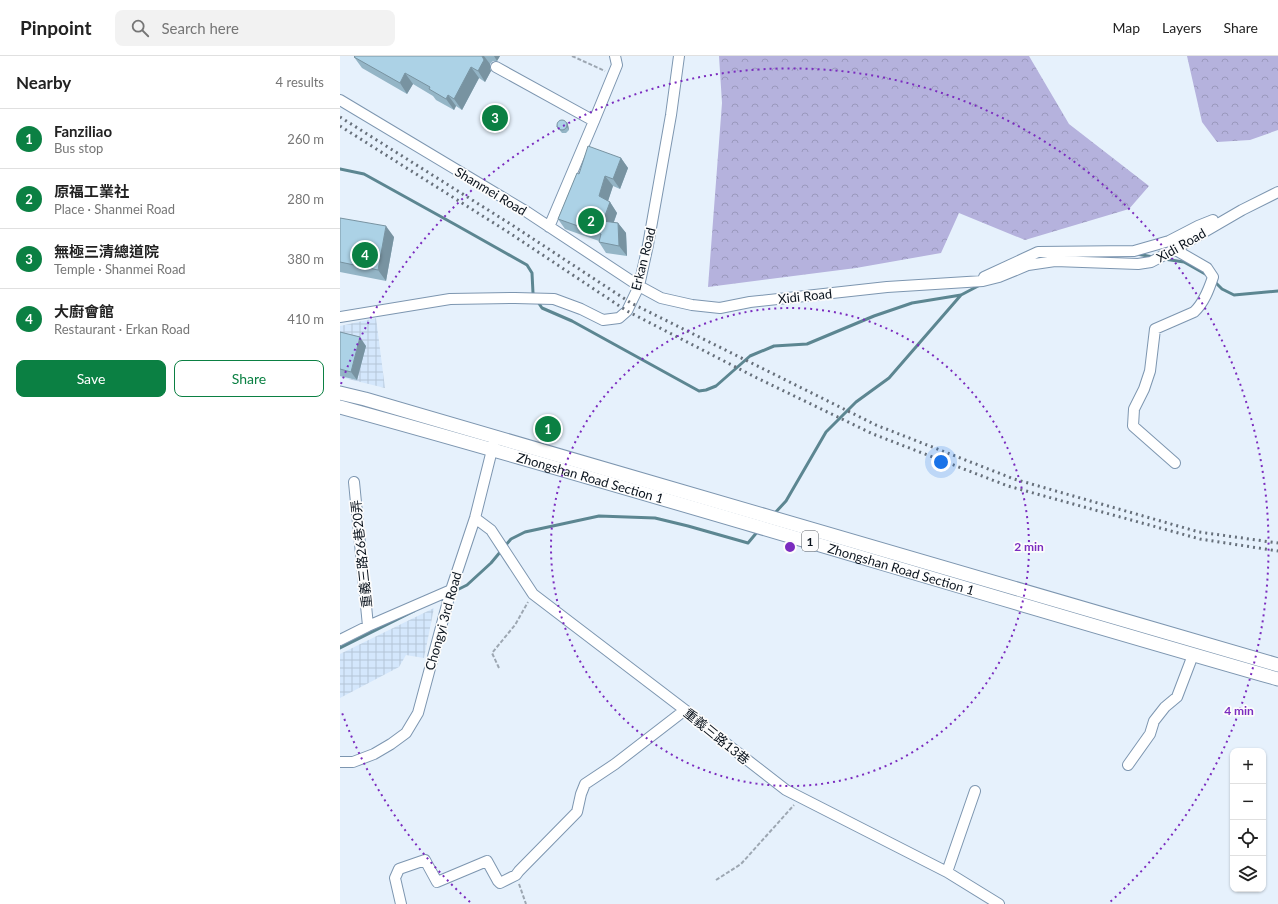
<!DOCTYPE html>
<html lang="en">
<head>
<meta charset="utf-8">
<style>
  :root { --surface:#fff; --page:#f2f2f2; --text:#222; --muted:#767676; --line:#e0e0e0; --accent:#0b8043 }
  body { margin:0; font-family:Lato,"Noto Sans TC",sans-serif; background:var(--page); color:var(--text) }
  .controls { position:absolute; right:12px; bottom:12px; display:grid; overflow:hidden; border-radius:8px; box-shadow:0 1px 3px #0004 }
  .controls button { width:36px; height:36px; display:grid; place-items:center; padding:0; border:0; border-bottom:1px solid var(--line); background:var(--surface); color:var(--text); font:20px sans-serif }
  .you { position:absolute; left:601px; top:406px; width:14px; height:14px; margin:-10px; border:3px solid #fff; border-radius:50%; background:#1a73e8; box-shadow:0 0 0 6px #1a73e833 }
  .badge { display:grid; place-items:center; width:26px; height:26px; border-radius:50%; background:var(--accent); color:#fff; font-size:13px; font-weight:700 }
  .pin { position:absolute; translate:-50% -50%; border:2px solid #fff; box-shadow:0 1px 4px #0006 }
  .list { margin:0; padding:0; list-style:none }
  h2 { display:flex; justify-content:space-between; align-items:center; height:52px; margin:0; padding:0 16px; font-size:17px }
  h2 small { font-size:13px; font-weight:400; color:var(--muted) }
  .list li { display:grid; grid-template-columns:26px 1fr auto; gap:12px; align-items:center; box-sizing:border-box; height:60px; padding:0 16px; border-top:1px solid var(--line) }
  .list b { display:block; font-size:15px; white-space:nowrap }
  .list p { margin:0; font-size:13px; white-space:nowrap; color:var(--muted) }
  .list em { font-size:13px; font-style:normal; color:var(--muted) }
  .actions { display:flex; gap:8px; padding:12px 16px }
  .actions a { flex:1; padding:9px 0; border:1px solid var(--accent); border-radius:8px; text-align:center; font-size:14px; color:var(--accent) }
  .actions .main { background:var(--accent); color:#fff }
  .icon { flex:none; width:22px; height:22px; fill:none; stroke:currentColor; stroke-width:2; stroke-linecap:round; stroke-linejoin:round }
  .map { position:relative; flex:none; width:938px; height:848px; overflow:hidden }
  header { display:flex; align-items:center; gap:24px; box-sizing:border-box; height:56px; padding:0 20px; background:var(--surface); border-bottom:1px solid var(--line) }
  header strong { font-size:19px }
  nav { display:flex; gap:22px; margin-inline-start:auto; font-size:14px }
  .search { width:280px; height:36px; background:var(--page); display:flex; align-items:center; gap:10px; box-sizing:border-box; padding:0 14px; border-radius:8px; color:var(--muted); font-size:15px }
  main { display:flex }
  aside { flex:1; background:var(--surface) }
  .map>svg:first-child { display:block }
</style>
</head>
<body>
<header>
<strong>Pinpoint</strong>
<div class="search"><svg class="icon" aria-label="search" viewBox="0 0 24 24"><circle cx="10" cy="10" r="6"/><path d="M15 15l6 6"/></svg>Search here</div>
<nav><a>Map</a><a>Layers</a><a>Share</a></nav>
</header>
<main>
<aside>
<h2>Nearby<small>4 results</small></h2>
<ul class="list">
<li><span class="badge">1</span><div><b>Fanziliao</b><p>Bus stop</p></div><em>260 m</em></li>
<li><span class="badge">2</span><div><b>原福工業社</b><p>Place · Shanmei Road</p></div><em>280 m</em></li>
<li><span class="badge">3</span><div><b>無極三清總道院</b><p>Temple · Shanmei Road</p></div><em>380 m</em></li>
<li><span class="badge">4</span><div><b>大廚會館</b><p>Restaurant · Erkan Road</p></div><em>410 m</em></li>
</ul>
<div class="actions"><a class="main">Save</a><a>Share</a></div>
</aside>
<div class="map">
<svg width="938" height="848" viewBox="0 0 938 848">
  <defs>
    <pattern id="industrial-grid" width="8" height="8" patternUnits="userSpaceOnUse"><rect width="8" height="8" fill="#d4e7fc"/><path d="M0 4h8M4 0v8" fill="none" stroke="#b5c5d7"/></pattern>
    <pattern id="forest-crowns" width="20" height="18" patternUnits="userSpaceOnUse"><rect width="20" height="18" fill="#b5b2dd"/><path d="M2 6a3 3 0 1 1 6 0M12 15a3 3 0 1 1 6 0" fill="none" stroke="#9a98bd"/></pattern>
  </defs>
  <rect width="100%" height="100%" fill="#e6f1fc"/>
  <path fill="url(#industrial-grid)" d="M 36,262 L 45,332 L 0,321 L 0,270 Z
    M 94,552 L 84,602 L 66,599 L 59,611 L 0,642 L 0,598 Z"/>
  <path fill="url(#forest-crowns)" d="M 379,0 L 689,0 L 729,68 L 809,130 L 789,153 L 685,184 L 619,157 L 601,197 L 516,212 L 368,231 L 382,47 Z
    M 847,0 L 938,0 L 938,74 L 910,84 L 877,86 L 862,66 Z"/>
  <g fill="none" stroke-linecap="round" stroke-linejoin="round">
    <path stroke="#5c8691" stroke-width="3" d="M 0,113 L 24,118 L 116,169 L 187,209 L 192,217 L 193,237 L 195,241
      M 797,198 L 813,201
      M 824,203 L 844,206 L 867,219
      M 874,225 L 882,233 L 894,239 L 938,235
      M 198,246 L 202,252 L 232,265 L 359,335 L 366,334 L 376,330 L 410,300 L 434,290 L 467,288 L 534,260 L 572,247 L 621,239 L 640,229
      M 434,458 L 446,445 L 486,376 L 516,346 L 549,322 L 621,239
      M 165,490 L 171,483 L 185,476 L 259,460 L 315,462 L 348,470 L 408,487 L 418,475
      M 113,536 L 127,529 L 151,507 L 161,495
      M 0,592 L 74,555"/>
    <g stroke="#7d96b0" stroke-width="12">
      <path id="minor" d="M 156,11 L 254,65 L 209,171
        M 0,44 L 187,156 L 299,230 L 321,242 L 352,249 L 380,252 L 410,246 L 547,231 L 643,225 L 659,221 L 688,209 L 715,205 L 798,208 L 811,206 L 828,197 L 902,154 L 938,136
        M 254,65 L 277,9 L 275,0
        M 834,193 L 867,212 L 873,221 C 869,233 864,247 854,256 L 815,273 L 810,315 L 804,333 L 794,353 L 793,370 L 835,407
        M 644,221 L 698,196 L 794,195 L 829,185 L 858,170 L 873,164
        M 0,261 L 110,243 L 175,242 L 214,243 L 241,253 L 263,264 L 279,262 L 287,255 L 299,230 L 308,189 L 331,59 L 339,0
        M 14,426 L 28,570
        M 135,462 L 151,474 L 193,538 L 345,654 L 388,689 L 446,734 L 607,816 L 659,848
        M 0,584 L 28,570 L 111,534
        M 0,706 L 13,706 L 34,698 L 51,688 L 66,677 L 78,657 L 111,534 L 135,462 L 154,386
        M 788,709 L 810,678 L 814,665 L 825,651 L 837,641 L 853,599
        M 607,816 L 635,735
        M 61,848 L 55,822 L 59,813 L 85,804 L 97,826 L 147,805 L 158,825 L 160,827 L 176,819 L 179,815 L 237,756 L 241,738 L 245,728 L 275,708 L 345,654"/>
    </g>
    <g stroke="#7d96b0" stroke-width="15">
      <g id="major">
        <path d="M 0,337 L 25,343 L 938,609"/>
        <path id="s1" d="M 0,351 C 314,437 625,534 938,623"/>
      </g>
    </g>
    <path stroke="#9da7b2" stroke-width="2" stroke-dasharray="4 2" stroke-linecap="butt" d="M 232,0 L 265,15
      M 159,612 L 152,597 L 175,569 L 188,546
      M 376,824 L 401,808 L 454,749
      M 179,828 L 186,848"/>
    <use href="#minor" stroke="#fff" stroke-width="10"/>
    <use href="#major" stroke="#fff" stroke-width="13"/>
    <path stroke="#67707b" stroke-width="3" stroke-dasharray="2 4" stroke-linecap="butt" d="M 0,61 L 172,169 L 291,247 L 536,369 L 674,423 L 859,476 L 938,487
      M 0,70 L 168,176 L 287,255 L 417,322 L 533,378 L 668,430 L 860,483 L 938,495"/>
  </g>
  <path fill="#94b5c6" d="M 15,0 L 160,0 L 157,5 L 153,5 L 150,8 L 150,12 L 151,15 L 145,26 L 139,22 L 122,54 L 116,50 L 114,54 L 96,44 L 93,40 L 73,28 L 67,38 L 22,12 L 14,1 Z
    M 227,66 L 228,69 L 229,74 L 226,77 L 222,77 L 216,70 Z
    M 281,102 L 288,112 L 280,133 L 273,130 L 268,145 L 270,146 L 277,157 L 274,166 L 278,167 L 286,177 L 287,200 L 266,197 L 259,186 L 259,185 L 225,173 L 218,163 L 239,118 Z
    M 0,162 L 54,181 L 46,225 L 0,216 Z
    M 0,276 L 26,290 L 17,324 L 0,320 Z"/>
  <path fill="#7893a1" d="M 142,0 L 144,0 L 150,8 L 150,12 L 151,15 L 145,26 L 138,15 Z
    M 154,0 L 160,0 L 157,5 Z
    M 131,11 L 139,22 L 122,54 L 114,43 Z
    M 65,17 L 73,28 L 67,38 L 60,27 Z
    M 108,39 L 116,50 L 114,54 L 106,43 Z
    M 227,66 L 228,69 L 229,74 L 227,71 Z
    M 281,102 L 288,112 L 280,133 L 273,123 Z
    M 265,120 L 273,130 L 266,151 L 259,140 Z
    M 270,146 L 277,157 L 270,176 L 263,165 Z
    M 278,167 L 286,177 L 287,200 L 279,190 Z
    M 46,170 L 54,181 L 46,225 L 38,214 Z
    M 20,281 L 26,290 L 17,324 L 11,316 Z"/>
  <path fill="#acd2e6" stroke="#7893a1" d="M 15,0 L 142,0 L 144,4 L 138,15 L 131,11 L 114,43 L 108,39 L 106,43 L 89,33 L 90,31 L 65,17 L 60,27 L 14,1 Z
    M217 69a5 5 0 1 1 10 0a5 5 0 1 1-10 0Z
    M 248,90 L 281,102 L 273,123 L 265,120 L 259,140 L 270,146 L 263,165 L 278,167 L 279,190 L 259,186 L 261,178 L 218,163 L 237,117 L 239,118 Z
    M 0,162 L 46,170 L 38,214 L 0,206 Z
    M 0,276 L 20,281 L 11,316 L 0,313 Z"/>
  <g fill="none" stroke="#7b2cbf" stroke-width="2" stroke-dasharray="2 4">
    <circle cx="450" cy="491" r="239"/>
    <path d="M130 846A478 478 0 0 1 1 654M1 328A478 478 0 1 1 770 846"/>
  </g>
  <g text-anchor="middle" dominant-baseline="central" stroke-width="3.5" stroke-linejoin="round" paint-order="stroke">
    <rect fill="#fcfcfc" stroke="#52585f" stroke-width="1" x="462" y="475" width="16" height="20" rx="3"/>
    <g font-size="12" font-weight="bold" fill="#09121c">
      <text x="470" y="485">1</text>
    </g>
    <g font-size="13" fill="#09121c" stroke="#fcfcfc">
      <text transform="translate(151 135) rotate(31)">Shanmei Road</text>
      <text transform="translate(841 189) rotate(-30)">Xidi Road</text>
      <text transform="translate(303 203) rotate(-76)">Erkan Road</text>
      <text transform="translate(465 240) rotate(-6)">Xidi Road</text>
      <text stroke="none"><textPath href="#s1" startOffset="260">Zhongshan Road Section 1</textPath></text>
      <text transform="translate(21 498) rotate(-96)">重義三路26巷20弄</text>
      <text stroke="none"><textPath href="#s1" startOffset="584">Zhongshan Road Section 1</textPath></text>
      <text transform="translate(103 565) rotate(-74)">Chongyi 3rd Road</text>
      <text transform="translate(377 680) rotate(39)">重義三路13巷</text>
    </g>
  </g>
  <circle cx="450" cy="491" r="6" fill="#7b2cbf" stroke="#fcfcfc" stroke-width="2"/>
  <g font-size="12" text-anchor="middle" font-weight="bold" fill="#7b2cbf" stroke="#fcfcfc" stroke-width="3.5" stroke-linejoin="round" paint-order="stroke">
    <text x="689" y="495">2 min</text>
    <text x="899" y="659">4 min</text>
  </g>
</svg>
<div class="controls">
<button>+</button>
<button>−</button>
<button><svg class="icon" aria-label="locate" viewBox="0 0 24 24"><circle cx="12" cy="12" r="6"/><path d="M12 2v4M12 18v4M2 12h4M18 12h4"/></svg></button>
<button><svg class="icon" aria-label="layers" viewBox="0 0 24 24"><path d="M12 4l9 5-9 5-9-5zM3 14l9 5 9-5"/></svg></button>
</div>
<div class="you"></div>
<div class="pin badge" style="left:208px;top:373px">1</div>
<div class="pin badge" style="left:251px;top:165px">2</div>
<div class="pin badge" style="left:155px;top:62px">3</div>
<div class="pin badge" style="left:25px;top:199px">4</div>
</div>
</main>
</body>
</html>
